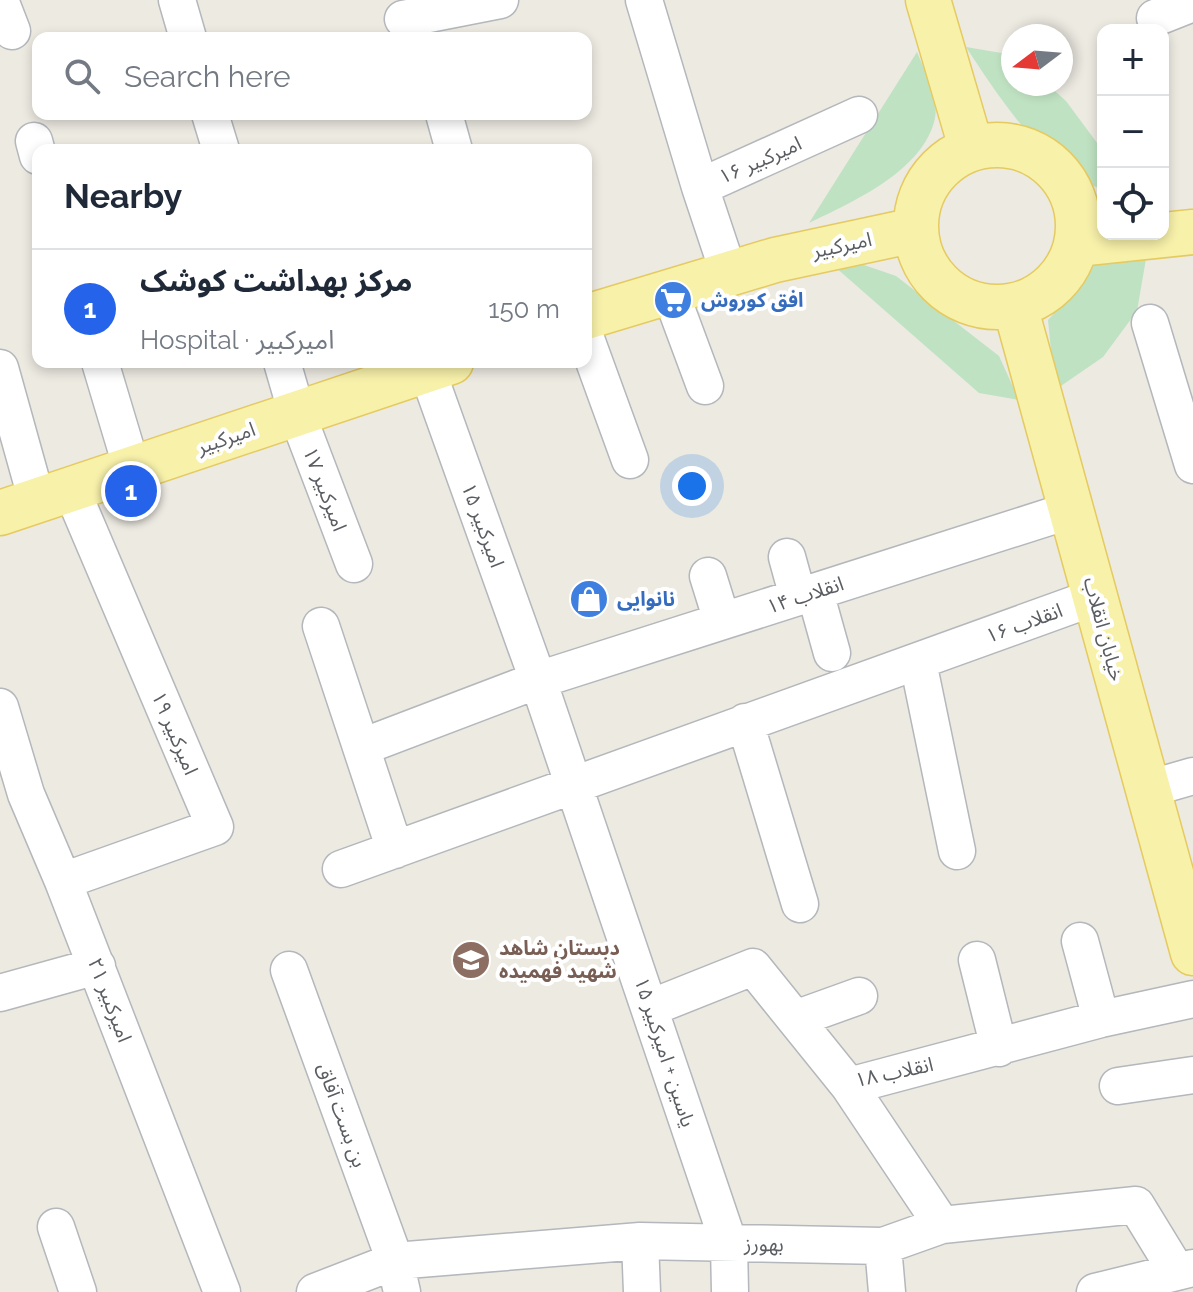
<!DOCTYPE html>
<html lang="en">
<head>
<meta charset="utf-8">
<style>
  :root { --surface:#fff; --page:#f6f6f7; --text:#1f2937; --muted:#747a83; --line:#e0e1e3; --accent:#2563eb }
  body { margin:0; font-family:Raleway,"Noto Sans Arabic",sans-serif; background:var(--page); color:var(--text) }
  .controls { position:absolute; right:24px; top:24px; display:grid; overflow:hidden; border-radius:16px; box-shadow:0 4px 12px #0003 }
  .controls button { width:72px; height:72px; display:grid; place-items:center; padding:0; border:0; border-bottom:2px solid var(--line); background:var(--surface); color:var(--text); font:40px sans-serif }
  .compass { position:absolute; left:1001px; top:24px; width:72px; height:72px; border-radius:50%; background:var(--surface); box-shadow:0 4px 12px #0003; rotate:254deg }
  .you { position:absolute; left:692px; top:486px; width:28px; height:28px; margin:-20px; border:6px solid #fff; border-radius:50%; background:#1a73e8; box-shadow:0 0 0 12px #1a73e833 }
  .badge { display:grid; place-items:center; width:52px; height:52px; border-radius:50%; background:var(--accent); color:#fff; font-size:26px; font-weight:700 }
  .pin { position:absolute; translate:-50% -50%; border:4px solid #fff; box-shadow:0 2px 8px #0006 }
  .list { margin:0; padding:0; list-style:none }
  h2 { display:flex; justify-content:space-between; align-items:center; height:104px; margin:0; padding:0 32px; font-size:34px }
  h2 small { font-size:26px; font-weight:400; color:var(--muted) }
  .list li { display:grid; grid-template-columns:52px 1fr auto; gap:24px; align-items:center; box-sizing:border-box; height:120px; padding:0 32px; border-top:2px solid var(--line) }
  .list b { display:block; font-size:30px; white-space:nowrap }
  .list p { margin:0; font-size:26px; white-space:nowrap; color:var(--muted) }
  .list em { font-size:26px; font-style:normal; color:var(--muted) }
  .icon { flex:none; width:44px; height:44px; fill:none; stroke:currentColor; stroke-width:2; stroke-linecap:round; stroke-linejoin:round }
  .map { position:relative; flex:none; width:1193px; height:1292px; overflow:hidden }
  .search { position:absolute; background:var(--surface); box-shadow:0 4px 12px #0003; left:32px; top:32px; width:560px; height:88px; display:flex; align-items:center; gap:20px; box-sizing:border-box; padding:0 28px; border-radius:16px; color:var(--muted); font-size:30px }
  .panel { position:absolute; background:var(--surface); box-shadow:0 4px 12px #0003; left:32px; top:144px; width:560px; height:224px; border-radius:16px }
  .map>svg:first-child { display:block }
</style>
</head>
<body>
<div class="map">
<svg width="1193" height="1292" viewBox="0 0 1193 1292">
  <rect width="100%" height="100%" fill="#eceae1"/>
  <path fill="#bfe2c2" d="M 966,47 L 1013,55 L 1013,84 L 1047,84 L 1066,101 L 1103,151 L 1103,189 C 1048,174 997,94 966,47 Z
    M 917,52 C 925,72 939,97 935,118 C 924,171 852,202 809,223 Z
    M 1148,247 L 1137,311 L 1103,357 L 1055,390 L 1048,320 L 1077,289 L 1099,253 Z
    M 864,265 L 896,276 L 999,356 L 1019,400 L 979,393 L 834,266 Z"/>
  <g fill="none" stroke-linecap="round" stroke-linejoin="round">
    <g stroke="#b4b7bb" stroke-width="39">
      <path id="minor" d="M 0,0 L 12,31
        M 177,0 L 188,38
        M 644,0 L 700,187
        M 1155,18 L 1193,3
        M 403,19 L 500,0
        M 210,114 L 221,150
        M 444,114 L 454,150
        M 34,141 L 38,156
        M 729,274 L 700,187 L 859,115
        M 669,289 L 705,386
        M 1150,323 L 1193,465
        M 586,339 L 630,460
        M 100,362 L 132,469
        M 282,362 L 297,414 L 354,564
        M 0,368 L 37,501
        M 427,370 L 538,680 L 729,1244 L 730,1292
        M 787,557 L 798,597
        M 708,576 L 722,621
        M 815,592 L 832,653
        M 321,626 L 395,850
        M 918,662 L 957,851
        M 0,707 L 26,794 L 63,881 L 222,1292
        M 745,722 L 800,904
        M 362,747 L 538,680 L 1071,510
        M 1148,789 L 1193,776
        M 341,869 L 1095,597
        M 63,881 L 215,827 L 72,491
        M 1080,941 L 1101,1019
        M 977,960 L 999,1048
        M 289,970 L 395,1261 L 402,1292
        M 0,993 L 97,966
        M 650,1008 L 753,967 L 849,1086 L 1101,1019 L 1193,999
        M 795,1019 L 859,996
        M 849,1086 L 942,1225
        M 1118,1086 L 1193,1075
        M 56,1227 L 78,1292
        M 640,1241 L 642,1292
        M 883,1246 L 887,1292
        M 315,1292 L 395,1261 L 640,1241 L 883,1246 L 942,1225 L 1136,1205 L 1177,1272
        M 1095,1292 L 1193,1268"/>
    </g>
    <g stroke="#e5ca60" stroke-width="47">
      <path id="major" d="M 928,0 L 971,147
        M916 226a81 81 0 1 1 162 0a81 81 0 1 1-162 0Z
        M 1077,244 L 1193,232
        M 1015,306 L 1193,953
        M 586,317 L 775,260 L 915,230
        M 0,513 L 451,362"/>
    </g>
    <use href="#minor" stroke="#fff" stroke-width="36"/>
    <use href="#major" stroke="#f8f1aa" stroke-width="44"/>
  </g>
  <defs>
    <g id="supermarket-disc" transform="scale(2)"><circle r="9.5" fill="#3f7fe0" stroke="#fff"/><path d="M-6-5.5h2.5l.6 2H6L4.5 2H-2.5L-4.4-4H-6ZM-1.5 3.2a1.3 1.3 0 1 0 .1 0ZM3 3.2a1.3 1.3 0 1 0 .1 0Z" fill="#fff"/></g>
    <g id="shop-disc" transform="scale(2)"><circle r="9.5" fill="#3f7fe0" stroke="#fff"/><path d="M-5-2.5h2.3a2.7 3.5 0 0 1 5.4 0H5L5.5 6h-11ZM-1.5-2.5h3a1.5 2.3 0 0 0-3 0Z" fill="#fff"/></g>
    <g id="school-disc" transform="scale(2)"><circle r="9.5" fill="#8d6e63" stroke="#fff"/><path d="M0-5L7-2L0 1L-7-2ZM-4 1L0 2.5L4 1V4Q0 6-4 4Z" fill="#fff"/></g>
  </defs>
  <g fill-rule="evenodd">
    <use href="#supermarket-disc" x="673" y="300"/>
    <use href="#shop-disc" x="589" y="599"/>
    <use href="#school-disc" x="471" y="960"/>
  </g>
  <g text-anchor="middle" dominant-baseline="central" stroke-width="8" stroke-linejoin="round" paint-order="stroke">
    <g font-size="20" fill="#5a5d61" stroke="#fff">
      <text transform="translate(760 160) rotate(-24)">امیرکبیر ۱۶</text>
      <text transform="translate(842 245) rotate(-12)">امیرکبیر</text>
      <text transform="translate(226 438) rotate(-19)">امیرکبیر</text>
      <text transform="translate(325 489) rotate(69)">امیرکبیر ۱۷</text>
      <text transform="translate(483 525) rotate(70)">امیرکبیر ۱۵</text>
      <text transform="translate(805 595) rotate(-18)">انقلاب ۱۴</text>
      <text transform="translate(1024 623) rotate(-20)">انقلاب ۱۶</text>
      <text transform="translate(1104 629) rotate(75)">خیابان انقلاب</text>
      <text transform="translate(175 733) rotate(67)">امیرکبیر ۱۹</text>
      <text transform="translate(110 1000) rotate(69)">امیرکبیر ۲۱</text>
      <text transform="translate(665 1052) rotate(72)">یاسین + امیرکبیر ۱۵</text>
      <text transform="translate(894 1072) rotate(-12)">انقلاب ۱۸</text>
      <text transform="translate(342 1115) rotate(70)">بن بست آفاق</text>
      <text transform="translate(764 1244) rotate(1)">بهورز</text>
    </g>
    <g font-size="20" font-weight="bold" fill="#366cbe" stroke="#fff" text-anchor="start">
      <text x="701" y="300">افق کوروش</text>
      <text x="617" y="599">نانوایی</text>
    </g>
    <g font-size="20" font-weight="bold" fill="#785e54" stroke="#fff" text-anchor="start">
      <text x="499" y="948">دبستان شاهد<tspan x="499" dy="23">شهید فهمیده</tspan></text>
    </g>
  </g>
</svg>
<div class="controls">
<button>+</button>
<button>−</button>
<button><svg class="icon" aria-label="locate" viewBox="0 0 24 24"><circle cx="12" cy="12" r="6"/><path d="M12 2v4M12 18v4M2 12h4M18 12h4"/></svg></button>
</div>
<svg class="compass" viewBox="-18 -18 36 36"><path d="M0-13l5 13h-10z" fill="#e53935"/><path d="M0 13l5-13h-10z" fill="#747a83"/></svg>
<div class="you"></div>
<div class="pin badge" style="left:131px;top:491px">1</div>
<div class="search"><svg class="icon" aria-label="search" viewBox="0 0 24 24"><circle cx="10" cy="10" r="6"/><path d="M15 15l6 6"/></svg>Search here</div>
<section class="panel">
<h2>Nearby<small></small></h2>
<ul class="list">
<li><span class="badge">1</span><div><b>مرکز بهداشت کوشک</b><p>Hospital · امیرکبیر</p></div><em>150 m</em></li>
</ul>
</section>
</div>
</body>
</html>
